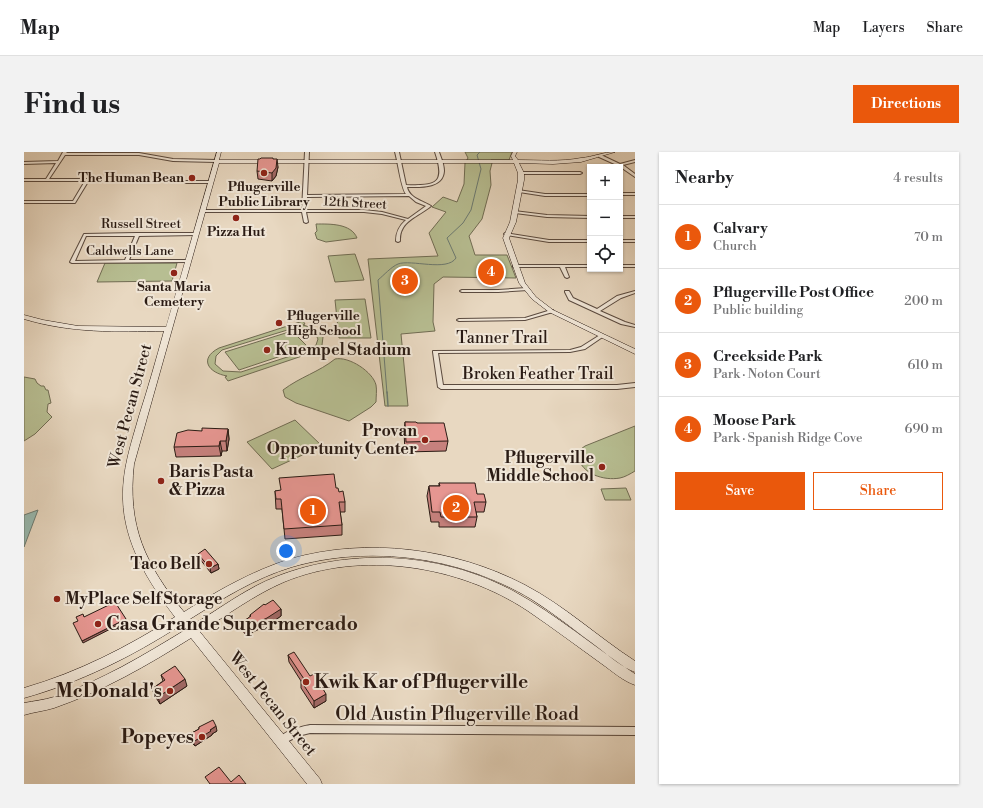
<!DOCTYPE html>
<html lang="en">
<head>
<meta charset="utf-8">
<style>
  :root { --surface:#fff; --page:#f2f2f2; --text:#202124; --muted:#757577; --line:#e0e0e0; --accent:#ea580c }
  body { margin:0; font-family:"Libre Bodoni",serif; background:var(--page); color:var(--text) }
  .controls { position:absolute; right:12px; top:12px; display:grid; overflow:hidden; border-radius:0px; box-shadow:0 1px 3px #0004 }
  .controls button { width:36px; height:36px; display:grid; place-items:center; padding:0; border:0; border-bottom:1px solid var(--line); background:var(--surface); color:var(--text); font:20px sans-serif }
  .you { position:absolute; left:262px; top:399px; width:14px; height:14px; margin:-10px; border:3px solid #fff; border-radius:50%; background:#1a73e8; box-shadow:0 0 0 6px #1a73e833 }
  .badge { display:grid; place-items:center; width:26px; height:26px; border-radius:50%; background:var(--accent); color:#fff; font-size:13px; font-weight:700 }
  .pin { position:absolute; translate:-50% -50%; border:2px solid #fff; box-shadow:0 1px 4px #0006 }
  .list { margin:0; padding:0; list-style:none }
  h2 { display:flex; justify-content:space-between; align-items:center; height:52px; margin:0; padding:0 16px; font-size:17px }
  h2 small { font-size:13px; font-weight:400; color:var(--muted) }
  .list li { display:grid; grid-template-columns:26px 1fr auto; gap:12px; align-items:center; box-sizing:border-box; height:64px; padding:0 16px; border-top:1px solid var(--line) }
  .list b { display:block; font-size:15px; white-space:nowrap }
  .list p { margin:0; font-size:13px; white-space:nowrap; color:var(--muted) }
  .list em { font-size:13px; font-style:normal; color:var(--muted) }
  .actions { display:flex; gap:8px; padding:12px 16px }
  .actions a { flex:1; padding:9px 0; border:1px solid var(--accent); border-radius:0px; text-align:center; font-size:14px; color:var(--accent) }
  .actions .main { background:var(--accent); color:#fff }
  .icon { flex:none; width:22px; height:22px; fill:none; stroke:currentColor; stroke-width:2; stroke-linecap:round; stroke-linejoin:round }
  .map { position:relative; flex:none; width:611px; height:632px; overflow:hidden; border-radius:0px }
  header { display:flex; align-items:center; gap:24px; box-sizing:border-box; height:56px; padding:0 20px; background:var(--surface); border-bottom:1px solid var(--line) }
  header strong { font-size:19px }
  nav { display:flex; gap:22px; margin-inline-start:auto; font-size:14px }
  .intro { display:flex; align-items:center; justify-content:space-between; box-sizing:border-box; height:96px; padding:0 24px }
  h1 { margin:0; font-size:28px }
  .button { padding:10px 18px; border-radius:0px; background:var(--accent); color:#fff; font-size:14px; font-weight:700 }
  main { display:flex; gap:24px; padding:0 24px }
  aside { flex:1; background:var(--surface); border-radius:0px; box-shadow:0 1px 3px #0004 }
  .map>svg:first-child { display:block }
</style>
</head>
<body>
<header>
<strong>Map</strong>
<nav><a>Map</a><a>Layers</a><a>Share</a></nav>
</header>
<div class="intro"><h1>Find us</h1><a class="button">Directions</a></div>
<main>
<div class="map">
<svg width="611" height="632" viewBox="0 0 611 632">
  <rect width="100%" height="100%" fill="#e8d8c1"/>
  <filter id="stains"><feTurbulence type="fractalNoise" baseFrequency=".005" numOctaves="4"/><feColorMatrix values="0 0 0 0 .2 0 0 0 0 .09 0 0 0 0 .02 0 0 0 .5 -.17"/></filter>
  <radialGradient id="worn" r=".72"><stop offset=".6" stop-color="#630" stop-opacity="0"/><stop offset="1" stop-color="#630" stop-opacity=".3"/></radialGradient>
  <path fill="#b7be92" stroke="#706c53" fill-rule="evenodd" d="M 441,0 L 488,0 L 485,8 L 467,8 L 468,11 L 466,19 L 467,33 L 458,67 L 445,84 L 451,103 L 483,103 L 492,126 L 419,125 L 410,132 L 409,170 L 411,179 L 377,182 L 384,254 L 361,254 L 344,107 L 414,104 L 405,81 L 422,60 L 408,55 L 419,45 L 433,50 L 440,32 L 441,11 L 444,6 Z
    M 292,72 C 305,72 327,71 333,86 L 302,90 L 293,87 L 291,81 L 293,79 Z
    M 331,102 L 340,128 L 311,130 L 304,104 Z
    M 81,111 L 153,111 L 148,129 L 73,130 Z
    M 341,147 L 347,186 L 315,186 L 311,148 Z
    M 279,169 L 281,172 L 279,173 L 292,177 L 299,185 L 298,193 L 290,200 L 204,229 L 201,225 L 203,224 C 185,221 174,207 195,196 ZM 270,176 C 280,176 290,177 294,187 L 292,193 L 285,198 L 217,220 L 199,219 L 191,212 L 192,204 L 198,198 Z
    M 268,179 L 284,195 L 215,218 L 201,200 Z
    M 311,207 C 325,204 349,220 352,233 C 353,238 352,245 352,250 L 347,255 L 325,269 L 272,251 L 261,245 L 259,238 C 276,225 295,220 311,207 Z
    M 0,225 L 11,227 L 13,231 L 17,234 L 20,234 L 22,238 L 24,238 L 27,251 L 24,252 L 23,260 L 28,265 L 11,282 L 0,289 Z
    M 271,268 L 298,294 L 248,317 L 223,290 Z
    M 611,274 L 611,319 C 606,322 601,325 596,326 C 580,329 557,322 554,304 L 557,297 L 561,294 Z
    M 602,336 L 607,348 L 581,348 L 577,337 Z"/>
  <path fill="#97bab1" stroke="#6b7a72" d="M 14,358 L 0,395 L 0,363 Z"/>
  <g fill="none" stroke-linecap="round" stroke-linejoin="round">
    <path stroke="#6b7a72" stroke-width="1" d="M 363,241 L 354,128 C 360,123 367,115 374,112 C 387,107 423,120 432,106 L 423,86 L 439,71 L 447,58 L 457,17 L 453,3 L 456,0"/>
    <path stroke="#6b7a72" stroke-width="1.5" d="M 363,240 L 364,254"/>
    <g stroke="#5a4a3f" stroke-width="2">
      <path id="street" d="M 39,0 L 43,0 L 42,1 L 115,1 L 149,7 L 192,8 L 194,9 L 192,10 L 149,9 L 115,3 L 41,3 L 25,27 L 64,27 L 65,28 L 51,51 L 0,51 L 0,49 L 49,49 L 61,29 L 0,29 L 0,27 L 22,27 L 32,11 L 0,12 L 0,10 L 34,9 Z
        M 281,0 L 285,0 L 283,43 L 382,42 C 377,36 374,10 371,0 L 375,0 L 382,33 C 412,34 422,32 411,0 L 415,0 C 417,6 420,12 420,19 C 419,37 395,35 383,35 C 385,46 399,49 407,54 C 394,65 375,69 376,89 L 374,90 L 372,89 C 372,80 375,74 382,68 L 358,62 L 340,60 L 282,60 L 284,70 L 282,71 L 280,70 L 278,60 L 179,60 L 177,59 L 179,58 L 278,58 ZM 385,44 L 392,50 L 402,54 L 384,67 L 358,60 L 340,58 L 282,58 L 283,45 Z
        M 575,3 L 577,3 L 596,12 L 611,8 L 611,10 L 599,13 L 611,22 L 611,25 L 595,14 L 575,5 Z
        M 497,20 L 556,20 L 558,21 L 556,22 L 496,22 L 495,21 Z
        M 150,26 L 161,29 L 187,29 L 189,30 L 187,31 L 161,31 L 149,28 L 148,27 Z
        M 494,38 L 521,42 L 566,42 L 566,44 L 521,44 L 495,40 L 494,40 Z
        M 596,41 L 611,41 L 611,43 L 596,43 Z
        M 490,59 L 523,63 L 566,64 L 566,66 L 523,65 L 491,61 L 490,61 Z
        M 596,64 L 611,64 L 611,66 L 596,66 Z
        M 112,81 L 172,81 L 174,82 L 172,83 L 115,84 L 105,108 L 165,108 L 165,110 L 164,110 L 48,111 L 46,110 L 60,82 ZM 62,84 L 111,84 L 101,108 L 51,109 Z
        M 481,81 L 525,88 L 566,88 L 566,90 L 525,90 L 482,83 L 480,82 Z
        M 596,88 L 611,88 L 611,90 L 596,90 Z
        M 489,113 L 566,113 L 566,115 L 541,115 L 545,125 L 543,126 L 541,125 L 536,115 L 489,115 Z
        M 596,113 L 611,113 L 611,115 L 596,115 Z
        M 502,136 L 504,136 L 504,138 L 474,140 L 438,140 L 436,139 L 438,138 L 474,138 Z
        M 541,139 L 545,139 L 549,146 L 573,157 L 593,144 L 611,139 L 611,141 L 597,146 L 576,159 L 601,170 L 611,173 L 611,175 L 597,172 L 545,148 L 541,140 Z
        M 527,158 L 529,158 L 529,160 L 501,168 L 435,169 L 433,168 L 435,167 L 501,166 Z
        M 576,183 L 580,183 L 580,184 L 561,197 L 546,200 L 414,201 L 419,233 L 593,233 L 611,231 L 611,235 L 593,237 L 417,237 L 414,235 L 409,200 L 409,199 L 546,198 L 557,195 Z
        M 286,573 L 611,575 L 611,583 L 286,581 L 274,584 L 257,593 L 254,592 L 253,589 C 258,579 276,575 286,573 Z"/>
    </g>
    <g stroke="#2a1b14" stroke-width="1">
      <path id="secondary" d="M 193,0 L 197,0 L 195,8 L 489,8 L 487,4 L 489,0 L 493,0 L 491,4 L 494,8 C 515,8 536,10 557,6 C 569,5 579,0 591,0 L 557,10 L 529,12 L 495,11 L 500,21 L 500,28 L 492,70 L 485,86 L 501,131 L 512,145 L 529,158 L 611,197 L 611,202 L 525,160 L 508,147 L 495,131 L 479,86 L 486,70 L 494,28 L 494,21 L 490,11 L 195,11 L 110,312 C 103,374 121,412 160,460 C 193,439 228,419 266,407 C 343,385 430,396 501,433 C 541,454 574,485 611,509 L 611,520 C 598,515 586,505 576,497 C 553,480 531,462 507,447 C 437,405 347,392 268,415 C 231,426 198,447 166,467 L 170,472 C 197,456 224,435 254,424 C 329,395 420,401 491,440 C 533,463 570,495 611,522 L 611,533 C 599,529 588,519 578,512 C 553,494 529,476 504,459 C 435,413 337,398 260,430 C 230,443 203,463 176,480 L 296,627 L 298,632 L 283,632 L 167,486 C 124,513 79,539 30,556 C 20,559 10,560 0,563 L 0,551 C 10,549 20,548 30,545 C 77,529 120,503 161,478 L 157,473 C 107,505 57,530 0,546 L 0,536 C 55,520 103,495 151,465 C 125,431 100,392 99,347 C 98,318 107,292 115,264 C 124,236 132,208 140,179 C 93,180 46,181 0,167 L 0,163 L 19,168 L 54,174 L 142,175 Z"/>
    </g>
    <use href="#street" fill="#f0e6d7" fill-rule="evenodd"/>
    <use href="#secondary" fill="#f0e6d7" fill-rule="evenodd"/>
  </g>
  <path fill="#c6817d" stroke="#2a1b14" d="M 249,7 L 254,15 L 252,24 L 248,29 L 234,27 L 233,19 Z
    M 381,270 L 393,271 L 424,289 L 422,299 L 381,300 L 380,280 Z
    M 204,277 L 205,287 L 203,299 L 198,299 L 197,304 L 152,305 L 150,295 L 178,279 Z
    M 415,331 L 453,342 L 462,350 L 460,360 L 452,360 L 453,365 L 451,375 L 415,375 L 415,370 L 407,370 L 403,344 L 405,334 L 415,334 Z
    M 312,336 L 321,350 L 321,360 L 316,360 L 318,373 L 318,383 L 261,387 L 258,357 L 252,357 L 251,339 Z
    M 174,402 L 194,412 L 195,417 L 187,421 L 175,406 Z
    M 257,457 L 257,464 L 244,473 L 222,483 L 218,478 L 217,471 L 226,465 L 226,463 Z
    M 264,503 L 302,549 L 290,556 L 277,536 L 277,529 L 265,510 Z
    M 137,523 L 163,534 L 136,552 L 131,544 L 128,537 L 139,529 Z
    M 175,575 L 193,579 L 188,582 L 188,583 L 171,594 L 168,591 L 166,582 L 175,577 Z"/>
  <path fill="#a16966" stroke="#2a1b14" d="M 253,7 L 254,15 L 252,24 L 248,29 L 248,21 Z
    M 204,277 L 205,287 L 203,299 L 202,289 Z
    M 196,289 L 198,299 L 197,304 L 195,294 Z
    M 194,412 L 195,417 L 187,421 L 186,416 Z
    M 257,457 L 257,464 L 244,473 L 222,483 L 221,476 Z
    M 102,467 L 102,469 L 59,491 L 58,489 Z
    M 161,527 L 163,534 L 136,552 L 134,545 Z
    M 302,542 L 302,549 L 290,556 L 290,549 Z
    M 192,574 L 193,579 L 188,582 L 188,583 L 171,594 L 169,590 Z"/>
  <path fill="#e69691" stroke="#2a1b14" d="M 237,6 L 249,6 L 249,7 L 253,7 L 252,16 L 248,21 L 233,19 L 234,7 L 236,7 Z
    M 381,270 L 392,270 L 393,271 L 420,271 L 424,289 L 382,290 Z
    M 178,276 L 204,277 L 202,289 L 196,289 L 195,294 L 150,295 L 153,281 L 164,278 L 178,279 Z
    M 310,322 L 312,336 L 314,336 L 315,340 L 319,339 L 321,350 L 315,350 L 318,373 L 260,377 L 257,347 L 252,347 L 251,339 L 257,338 L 255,326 Z
    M 415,331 L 451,331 L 453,342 L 460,342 L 462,350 L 450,350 L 453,365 L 417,365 L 416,360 L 408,360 L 405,334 L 416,334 Z
    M 181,397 L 194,412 L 186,416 L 174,402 Z
    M 249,448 L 257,457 L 243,466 L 221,476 L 217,471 L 227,464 L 226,463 L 240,452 L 241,453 Z
    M 91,450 L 102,467 L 58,489 L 49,471 L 54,469 L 52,465 L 59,462 L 60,465 Z
    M 270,500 L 286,524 L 290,522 L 302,542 L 290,549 L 277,529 L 280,527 L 264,503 Z
    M 151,514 L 161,527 L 134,545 L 128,537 L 141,528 L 137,523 Z
    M 189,568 L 192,574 L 186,578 L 187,579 L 169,590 L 167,586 L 168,585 L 166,582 L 175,577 L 175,575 Z
    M 195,615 L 207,630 L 215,623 L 222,632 L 186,632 L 181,625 Z"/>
  <g fill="#8f2418" stroke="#f0e6d7" stroke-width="1.5">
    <circle cx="240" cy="21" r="4"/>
    <circle cx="168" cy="26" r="4"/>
    <circle cx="212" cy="66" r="4"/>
    <circle cx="150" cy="121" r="4"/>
    <circle cx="255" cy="171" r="4"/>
    <circle cx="243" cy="198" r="4"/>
    <circle cx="401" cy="288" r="4"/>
    <circle cx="578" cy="315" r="4"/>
    <circle cx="137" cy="329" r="4"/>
    <circle cx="185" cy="412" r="4"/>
    <circle cx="33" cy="447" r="4"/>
    <circle cx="74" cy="472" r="4"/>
    <circle cx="282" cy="530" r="4"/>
    <circle cx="146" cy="539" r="4"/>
    <circle cx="178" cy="585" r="4"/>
  </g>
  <g text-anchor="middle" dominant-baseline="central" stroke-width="4" stroke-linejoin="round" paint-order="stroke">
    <g font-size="13" font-weight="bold" fill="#2a1b14" stroke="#f0e6d7">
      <text x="160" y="26" text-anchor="end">The Human Bean</text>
      <text x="240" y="35">Pflugerville<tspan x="240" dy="15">Public Library</tspan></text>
      <text x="212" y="80">Pizza Hut</text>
      <text x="150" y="135">Santa Maria<tspan x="150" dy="15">Cemetery</tspan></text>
      <text x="263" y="164" text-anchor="start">Pflugerville<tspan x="263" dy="15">High School</tspan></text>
    </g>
    <g font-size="13" fill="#2a1b14" stroke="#f0e6d7">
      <text transform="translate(331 51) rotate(3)">12th Street</text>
      <text x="117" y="72">Russell Street</text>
      <text x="106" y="99">Caldwells Lane</text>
    </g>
    <g font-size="16" fill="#2a1b14" stroke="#f0e6d7">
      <text x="478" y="186">Tanner Trail</text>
      <text x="514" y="222">Broken Feather Trail</text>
      <text transform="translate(106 254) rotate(-75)">West Pecan Street</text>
      <text transform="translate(249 552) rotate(51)">West Pecan Street</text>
    </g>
    <g font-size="16" font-weight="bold" fill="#2a1b14" stroke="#f0e6d7" text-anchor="start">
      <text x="251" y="198">Kuempel Stadium</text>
      <text x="393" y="279" text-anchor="end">Provan<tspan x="393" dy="18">Opportunity Center</tspan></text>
      <text x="570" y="306" text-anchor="end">Pflugerville<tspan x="570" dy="18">Middle School</tspan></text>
      <text x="145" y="320">Baris Pasta<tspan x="145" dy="18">&amp; Pizza</tspan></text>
      <text x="177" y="412" text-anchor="end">Taco Bell</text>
      <text x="41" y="447">MyPlace Self Storage</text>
    </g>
    <g font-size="19" font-weight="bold" fill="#2a1b14" stroke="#f0e6d7" text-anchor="start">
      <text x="82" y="472">Casa Grande Supermercado</text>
      <text x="290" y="530">Kwik Kar of Pflugerville</text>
      <text x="138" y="539" text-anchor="end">McDonald's</text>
      <text x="170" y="585" text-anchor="end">Popeyes</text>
    </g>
    <g font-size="19" fill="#2a1b14" stroke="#f0e6d7">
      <text x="433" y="562">Old Austin Pflugerville Road</text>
    </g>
  </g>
  <rect width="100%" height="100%" filter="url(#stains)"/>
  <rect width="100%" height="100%" fill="url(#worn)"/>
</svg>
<div class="controls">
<button>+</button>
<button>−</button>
<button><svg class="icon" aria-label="locate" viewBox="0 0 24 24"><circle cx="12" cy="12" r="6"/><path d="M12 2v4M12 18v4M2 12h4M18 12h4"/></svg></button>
</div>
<div class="you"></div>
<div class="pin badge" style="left:289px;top:359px">1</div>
<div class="pin badge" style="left:432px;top:356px">2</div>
<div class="pin badge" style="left:381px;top:129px">3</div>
<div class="pin badge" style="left:467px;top:120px">4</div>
</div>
<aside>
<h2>Nearby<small>4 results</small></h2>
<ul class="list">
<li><span class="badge">1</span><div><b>Calvary</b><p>Church</p></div><em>70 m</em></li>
<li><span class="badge">2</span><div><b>Pflugerville Post Office</b><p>Public building</p></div><em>200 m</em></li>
<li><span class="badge">3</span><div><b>Creekside Park</b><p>Park · Noton Court</p></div><em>610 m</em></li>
<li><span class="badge">4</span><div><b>Moose Park</b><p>Park · Spanish Ridge Cove</p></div><em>690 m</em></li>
</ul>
<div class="actions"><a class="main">Save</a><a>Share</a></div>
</aside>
</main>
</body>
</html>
